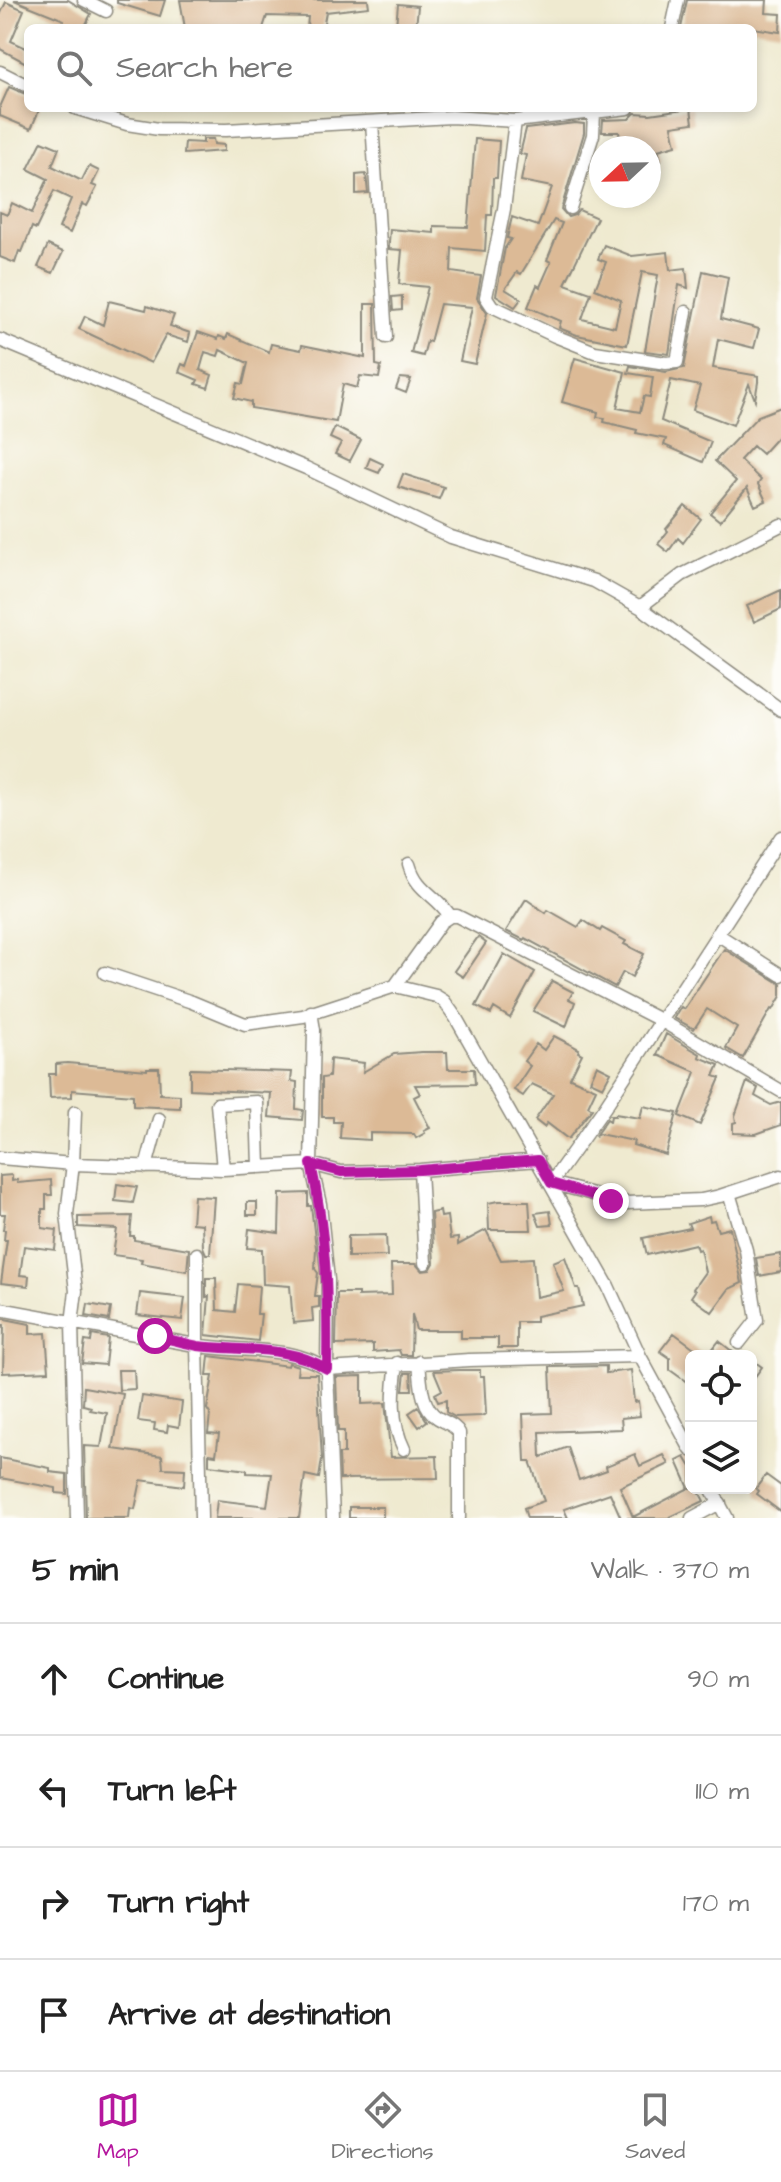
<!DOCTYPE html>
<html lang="en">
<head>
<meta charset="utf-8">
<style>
  :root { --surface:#fff; --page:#f2f2f2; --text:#222; --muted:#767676; --line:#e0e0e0; --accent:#b5179e }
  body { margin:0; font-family:"Architects Daughter",sans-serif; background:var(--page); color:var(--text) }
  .controls { position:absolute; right:24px; bottom:24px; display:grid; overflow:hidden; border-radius:12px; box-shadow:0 4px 12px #0003 }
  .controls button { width:72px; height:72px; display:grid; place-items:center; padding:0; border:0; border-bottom:2px solid var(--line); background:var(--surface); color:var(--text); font:40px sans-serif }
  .compass { position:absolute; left:589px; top:136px; width:72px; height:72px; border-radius:50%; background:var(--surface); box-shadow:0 4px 12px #0003; rotate:248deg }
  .stop { position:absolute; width:24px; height:24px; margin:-18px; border:6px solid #b5179e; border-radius:50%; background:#fff }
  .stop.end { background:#b5179e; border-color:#fff; box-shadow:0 2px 8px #0008 }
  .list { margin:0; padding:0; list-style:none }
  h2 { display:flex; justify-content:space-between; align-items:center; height:104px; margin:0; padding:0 32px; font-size:34px }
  h2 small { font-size:26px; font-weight:400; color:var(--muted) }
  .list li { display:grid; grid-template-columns:52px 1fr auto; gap:24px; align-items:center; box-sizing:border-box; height:112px; padding:0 32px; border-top:2px solid var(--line) }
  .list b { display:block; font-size:30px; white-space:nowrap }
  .list em { font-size:26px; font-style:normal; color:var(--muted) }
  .icon { flex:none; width:44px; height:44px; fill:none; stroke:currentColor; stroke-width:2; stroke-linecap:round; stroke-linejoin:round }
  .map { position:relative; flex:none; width:781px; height:1518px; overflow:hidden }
  .search { position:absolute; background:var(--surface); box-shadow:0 4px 12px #0003; left:24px; right:24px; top:24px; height:88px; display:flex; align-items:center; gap:20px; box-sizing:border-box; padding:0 28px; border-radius:12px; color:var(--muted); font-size:30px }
  .sheet { height:552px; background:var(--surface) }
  nav { display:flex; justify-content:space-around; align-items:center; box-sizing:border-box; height:112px; border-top:2px solid var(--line); background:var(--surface); font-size:22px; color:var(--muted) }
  nav a { display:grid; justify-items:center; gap:4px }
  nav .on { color:var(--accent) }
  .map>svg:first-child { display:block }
</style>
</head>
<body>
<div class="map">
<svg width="781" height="1518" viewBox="0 0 781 1518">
  <rect width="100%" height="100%" fill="#fdfcf7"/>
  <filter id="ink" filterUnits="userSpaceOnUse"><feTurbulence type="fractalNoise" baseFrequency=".0125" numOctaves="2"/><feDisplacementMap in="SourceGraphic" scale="16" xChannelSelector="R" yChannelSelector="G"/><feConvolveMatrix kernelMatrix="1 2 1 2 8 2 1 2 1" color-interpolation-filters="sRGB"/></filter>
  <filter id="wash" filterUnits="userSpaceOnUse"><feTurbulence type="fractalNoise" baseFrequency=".006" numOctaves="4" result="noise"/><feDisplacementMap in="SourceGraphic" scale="32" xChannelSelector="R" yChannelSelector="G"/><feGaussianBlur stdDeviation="1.8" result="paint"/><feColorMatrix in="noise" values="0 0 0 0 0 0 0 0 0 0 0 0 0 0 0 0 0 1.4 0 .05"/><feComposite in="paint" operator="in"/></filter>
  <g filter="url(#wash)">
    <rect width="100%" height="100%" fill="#efead0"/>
    <g id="blocks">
      <path fill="#dcba96" d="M 14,0 L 68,0 L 91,14 L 84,28 L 60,28 L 64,20 Z
        M 117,0 L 165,0 L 160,16 L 117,3 Z
        M 180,0 L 368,0 L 369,7 L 326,12 L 323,28 L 307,28 L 308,17 L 267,16 L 263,28 L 185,28 Z
        M 687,0 L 767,0 L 766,13 L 781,14 L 780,32 L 753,28 L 681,28 Z
        M 6,2 L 24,10 L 11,41 L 28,49 L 28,64 L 0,49 L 0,15 Z
        M 398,4 L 418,6 L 416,28 L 396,26 Z
        M 9,87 L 28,95 L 28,108 L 40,108 L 31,129 L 0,116 L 0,107 Z
        M 691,108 L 693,123 L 672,126 L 676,145 L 658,150 L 661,161 L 649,165 L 649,148 L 622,148 L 619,132 L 602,132 L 603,120 L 629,119 L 635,113 L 650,114 Z
        M 575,123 L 584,124 L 584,133 L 561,209 L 568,217 L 575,215 L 579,210 L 597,218 L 565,284 L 591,293 L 582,319 L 615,327 L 621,300 L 595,289 L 606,262 L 598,259 L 604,245 L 632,256 L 668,252 L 670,270 L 686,268 L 688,288 L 679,285 L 669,354 L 645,351 L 658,275 L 642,272 L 627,345 L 577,335 L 559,328 L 561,321 L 528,307 L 537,285 L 540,287 L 551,262 L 547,260 L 562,223 L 554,220 L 521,274 L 517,272 L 505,289 L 521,299 L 515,307 L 496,295 L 505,248 L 511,239 L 507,238 L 512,217 L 538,226 L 552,187 L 521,181 L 526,155 L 520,154 L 526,129 Z
        M 203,139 L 213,139 L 214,144 L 224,145 L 224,151 L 184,154 L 185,142 L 203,143 Z
        M 475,139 L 499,141 L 497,178 L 493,178 L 492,215 L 487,215 L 485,251 L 452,248 L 451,272 L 481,276 L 477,298 L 487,313 L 475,364 L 460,361 L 472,307 L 440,304 L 430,342 L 427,341 L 423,356 L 411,353 L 428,287 L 399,284 L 402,250 L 389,249 L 389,242 L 390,229 L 434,233 L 434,226 L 468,227 Z
        M 42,141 L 59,148 L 52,166 L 80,180 L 82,180 L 89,166 L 99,171 L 92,185 L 97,187 L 87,206 L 82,204 L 70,233 L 59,228 L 71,199 L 54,191 L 36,229 L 32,227 L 22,252 L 19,251 L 15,263 L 0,257 L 0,212 L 7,215 L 12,203 L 32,213 L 48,179 L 28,169 Z
        M 366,174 L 368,193 L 356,194 L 356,175 Z
        M 48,245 L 63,252 L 53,273 L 38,267 Z
        M 703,271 L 728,277 L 721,319 L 759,329 L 754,348 L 718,339 L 713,368 L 759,376 L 755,400 L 749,384 L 733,425 L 693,410 L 700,386 L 671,380 L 661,421 L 711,442 L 703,462 L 664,445 L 666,439 L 636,433 L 637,430 L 604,422 L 605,418 L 597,417 L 598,412 L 562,402 L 575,358 L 625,372 L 617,408 L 640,412 L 644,396 L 650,397 L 653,377 L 628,373 L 630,366 L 666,372 L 684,368 Z
        M 402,296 L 402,310 L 393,311 L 392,297 Z
        M 109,301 L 146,310 L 147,306 L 174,315 L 170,326 L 190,333 L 188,342 L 166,335 L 151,363 L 79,329 L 85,316 L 103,325 Z
        M 365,304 L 375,304 L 376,365 L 381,366 L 379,378 L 360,376 L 357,388 L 343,384 L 336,422 L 251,408 L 251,402 L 234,398 L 238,383 L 243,384 L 248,363 L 220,350 L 218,356 L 205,352 L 200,370 L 212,375 L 208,388 L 196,384 L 198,380 L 179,372 L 182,364 L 186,366 L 198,332 L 218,339 L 219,336 L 226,339 L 228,334 L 269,352 L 271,344 L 301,350 L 302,345 L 365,358 Z
        M 400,378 L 411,379 L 406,393 L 396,389 Z
        M 781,407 L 781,433 L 762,454 L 753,446 L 740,460 L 761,480 L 758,484 L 766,501 L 755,506 L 747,488 L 720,521 L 710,513 L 736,481 L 715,461 L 758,416 Z
        M 335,427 L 361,440 L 350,461 L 335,454 L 341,443 L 330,438 Z
        M 370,458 L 383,464 L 379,473 L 366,468 Z
        M 403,474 L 444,487 L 439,499 L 398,487 Z
        M 685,506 L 701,519 L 683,543 L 678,538 L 668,552 L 658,544 L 668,531 L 666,529 Z
        M 781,590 L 781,609 L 754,622 L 747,606 Z
        M 526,899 L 546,913 L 548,910 L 578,927 L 583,920 L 600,931 L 602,928 L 626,941 L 624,944 L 644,954 L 632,977 L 623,972 L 615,987 L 525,938 L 524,940 L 506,931 Z
        M 478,937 L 486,943 L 463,977 L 454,971 Z
        M 724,949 L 781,984 L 781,996 L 773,1010 L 771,1009 L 743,1058 L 726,1048 L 737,1028 L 707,1009 L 694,1029 L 674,1018 L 681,1007 L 684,1009 Z
        M 504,954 L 535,972 L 510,1018 L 494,1008 L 491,1014 L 476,1006 Z
        M 552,981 L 573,992 L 569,999 L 575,1002 L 566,1027 L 533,1011 Z
        M 666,1034 L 700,1054 L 699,1057 L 719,1065 L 714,1076 L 720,1078 L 700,1125 L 679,1116 L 696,1072 L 657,1055 Z
        M 554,1036 L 579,1049 L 578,1052 L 582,1054 L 570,1078 L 596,1089 L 588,1106 L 592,1109 L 568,1139 L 547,1123 L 544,1127 L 535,1120 L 553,1094 L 532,1084 L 523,1096 L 514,1090 L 530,1066 L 524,1061 L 536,1044 L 544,1050 Z
        M 422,1052 L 447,1052 L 448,1069 L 474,1069 L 475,1084 L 415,1085 L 420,1094 L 414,1097 L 430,1128 L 424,1131 L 425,1133 L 416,1138 L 414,1134 L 370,1133 L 370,1140 L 340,1138 L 341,1122 L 333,1122 L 333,1117 L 322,1117 L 322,1078 L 329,1077 L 330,1059 L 364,1063 L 363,1072 L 394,1054 Z
        M 67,1063 L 147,1070 L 147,1068 L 159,1068 L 160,1094 L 180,1095 L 180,1108 L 133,1106 L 133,1095 L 72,1090 L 72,1097 L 50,1098 L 49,1074 L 56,1074 L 56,1064 Z
        M 597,1065 L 611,1072 L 603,1087 L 590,1081 Z
        M 190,1069 L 292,1072 L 291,1081 L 297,1082 L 296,1109 L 303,1110 L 302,1120 L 269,1117 L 271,1093 L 190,1089 Z
        M 747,1082 L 758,1088 L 755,1096 L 771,1105 L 781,1102 L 781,1125 L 756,1134 L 733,1133 L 733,1123 L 736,1122 L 735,1116 Z
        M 643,1106 L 677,1113 L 666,1155 L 633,1145 L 634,1141 L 599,1134 L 595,1136 L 607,1119 L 610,1121 L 611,1116 L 615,1116 L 615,1114 L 640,1118 Z
        M 12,1175 L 12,1181 L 17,1180 L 18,1183 L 51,1180 L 52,1195 L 46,1195 L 46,1209 L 42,1209 L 42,1228 L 57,1230 L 55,1250 L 24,1246 L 20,1275 L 29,1276 L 28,1286 L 1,1283 L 7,1240 L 4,1240 L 5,1230 L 3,1230 L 5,1214 L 0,1214 L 0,1176 Z
        M 117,1184 L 137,1187 L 133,1203 L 115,1201 Z
        M 308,1193 L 308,1206 L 311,1206 L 316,1248 L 315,1269 L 318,1273 L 315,1296 L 319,1296 L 319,1307 L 312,1308 L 313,1321 L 293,1323 L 290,1286 L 263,1284 L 262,1249 L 247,1248 L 249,1229 L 279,1233 L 280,1194 Z
        M 194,1196 L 214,1197 L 210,1254 L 206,1254 L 203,1247 L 202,1224 L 192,1223 Z
        M 498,1201 L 529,1201 L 531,1230 L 489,1230 L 488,1203 Z
        M 247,1202 L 257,1202 L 257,1215 L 247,1215 Z
        M 440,1211 L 441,1217 L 447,1216 L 450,1239 L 458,1238 L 458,1245 L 486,1230 L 501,1260 L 533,1258 L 536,1297 L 564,1291 L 553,1262 L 565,1257 L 576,1288 L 579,1288 L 583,1306 L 536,1316 L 536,1322 L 517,1322 L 517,1348 L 498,1348 L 498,1338 L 461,1338 L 461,1330 L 416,1330 L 412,1314 L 411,1355 L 401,1355 L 399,1350 L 373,1352 L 373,1344 L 336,1345 L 337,1293 L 358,1293 L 358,1296 L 392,1295 L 391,1264 L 416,1264 L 422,1271 L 430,1270 L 434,1263 L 431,1213 Z
        M 550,1211 L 552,1225 L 540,1226 L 535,1213 Z
        M 132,1216 L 130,1236 L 134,1236 L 134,1240 L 189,1249 L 187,1271 L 141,1263 L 142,1259 L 113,1255 L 117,1229 L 78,1227 L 78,1217 Z
        M 709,1216 L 710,1221 L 714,1220 L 718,1231 L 730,1228 L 742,1283 L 729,1289 L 712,1312 L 691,1297 L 695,1291 L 693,1289 L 705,1272 L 700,1249 L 697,1250 L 695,1244 L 647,1255 L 643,1238 L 690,1228 L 688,1223 Z
        M 386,1235 L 387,1256 L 348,1257 L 348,1236 Z
        M 781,1254 L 781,1272 L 759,1276 L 756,1258 Z
        M 206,1278 L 216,1278 L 217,1310 L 235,1312 L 238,1284 L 259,1286 L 257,1314 L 261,1314 L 258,1341 L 206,1335 L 209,1296 L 206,1297 Z
        M 140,1293 L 185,1298 L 182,1320 L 137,1315 Z
        M 88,1304 L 111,1308 L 109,1320 L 86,1316 Z
        M 0,1318 L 30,1324 L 30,1334 L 46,1333 L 49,1371 L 3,1373 L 4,1325 L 0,1325 Z
        M 674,1333 L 705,1356 L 691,1356 L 691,1385 L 670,1370 L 670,1358 L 660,1351 Z
        M 92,1335 L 108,1338 L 105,1365 L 82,1363 L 85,1341 L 91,1342 Z
        M 719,1341 L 738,1356 L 707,1356 Z
        M 209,1356 L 288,1366 L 289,1363 L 298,1366 L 297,1374 L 317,1374 L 322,1459 L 319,1478 L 305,1475 L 299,1518 L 215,1518 L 217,1500 L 267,1506 L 272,1474 L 247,1473 L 247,1470 L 209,1465 L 209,1454 L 216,1455 L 219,1434 L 208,1433 L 210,1414 L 207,1409 L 213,1376 L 207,1376 Z
        M 751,1359 L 762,1367 L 751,1382 Z
        M 606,1366 L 606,1373 L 631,1370 L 634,1402 L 638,1401 L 640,1416 L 621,1418 L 622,1429 L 540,1432 L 541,1457 L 568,1447 L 579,1480 L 607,1470 L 606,1466 L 635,1454 L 640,1466 L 664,1455 L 669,1464 L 620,1487 L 633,1517 L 689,1488 L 677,1461 L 685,1457 L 691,1467 L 691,1488 L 697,1488 L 704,1501 L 668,1518 L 621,1518 L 610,1493 L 564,1509 L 568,1518 L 527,1518 L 524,1508 L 544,1501 L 530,1461 L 525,1461 L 523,1414 L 552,1413 L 550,1367 Z
        M 118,1370 L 134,1370 L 135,1389 L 119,1390 Z
        M 460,1370 L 480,1370 L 480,1376 L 484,1376 L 486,1414 L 481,1416 L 455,1417 L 446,1412 L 446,1400 L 438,1402 L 435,1394 L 442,1390 L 434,1371 Z
        M 405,1373 L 411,1373 L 412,1390 L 403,1390 Z
        M 362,1376 L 362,1404 L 385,1403 L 391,1457 L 437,1456 L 438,1478 L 340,1479 L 339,1454 L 344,1454 L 344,1431 L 338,1431 L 336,1377 Z
        M 84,1387 L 123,1394 L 113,1449 L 162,1456 L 163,1468 L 185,1469 L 184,1486 L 141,1480 L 135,1509 L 130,1508 L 129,1518 L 86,1518 L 84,1446 L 101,1447 L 107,1413 L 90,1410 L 91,1407 L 83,1405 Z
        M 142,1396 L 182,1402 L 179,1427 L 168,1425 L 167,1432 L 154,1430 L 155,1423 L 138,1421 Z
        M 418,1407 L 427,1421 L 419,1427 L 409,1413 Z
        M 0,1458 L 50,1468 L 50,1472 L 67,1474 L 67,1494 L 56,1493 L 56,1488 L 0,1478 Z
        M 766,1475 L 781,1486 L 781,1512 L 757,1494 L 759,1491 L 756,1488 Z
        M 349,1507 L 383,1507 L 383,1518 L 349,1518 Z"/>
    </g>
  </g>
  <g filter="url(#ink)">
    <use href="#blocks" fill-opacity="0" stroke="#8d8a7e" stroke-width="2"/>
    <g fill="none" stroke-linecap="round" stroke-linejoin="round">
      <g stroke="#8d8a7e" stroke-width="15">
        <path id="minor" d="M 84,0 L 106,11
          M 672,28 L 678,0
          M 0,72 L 28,86
          M 75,108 L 127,124 L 159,129 L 226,130 L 451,117 L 515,121 L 628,108
          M 515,121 L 504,209 L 486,297 L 492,306 L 555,336 L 595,352 L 666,363 L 677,362 L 686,312
          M 372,122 L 386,337
          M 570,208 L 593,135 L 594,113
          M 0,340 L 306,468 L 451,537 L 594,581 L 640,607 L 781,710
          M 640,607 L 682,575 L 781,525
          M 781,837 L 605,1107 L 551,1183 L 627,1203 L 701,1200 L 720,1196 L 781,1176
          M 409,864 C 417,892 436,894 450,916
          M 717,934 L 781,975
          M 105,973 L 192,1002 L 245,1024 L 303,1016 L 395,986 L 436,996 L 444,1001 L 456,1018 L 608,1286 L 640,1356 L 691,1450
          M 395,986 L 441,922 L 450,916 L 457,916 L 662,1021 L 781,1091
          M 311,1012 L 314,1030 L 311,1164 L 320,1204 L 328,1280 L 327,1369 L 333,1518
          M 75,1112 L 73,1164 L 67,1214 L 76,1291 L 72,1323 L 77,1518
          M 0,1158 L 73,1164 L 223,1169 L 311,1164 L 341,1172 L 420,1170 L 538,1160
          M 146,1167 L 159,1119
          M 223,1169 L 217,1104 L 257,1102 L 259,1167
          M 420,1170 L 425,1263
          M 729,1193 L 746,1250 L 757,1320 L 739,1343
          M 197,1254 L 197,1345 L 201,1518
          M 0,1309 C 65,1321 130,1333 195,1345 C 238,1353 289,1344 327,1369 L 469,1360 L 640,1356
          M 419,1362 C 421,1380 420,1407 438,1418 C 446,1423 455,1425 459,1433 L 459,1518
          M 397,1363 C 393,1392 390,1421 404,1449
          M 711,1488 L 727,1518
          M 692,1518 L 720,1503"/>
      </g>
      <use href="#minor" stroke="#fff" stroke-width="12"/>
    </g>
  </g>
  <g fill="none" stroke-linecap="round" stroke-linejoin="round" filter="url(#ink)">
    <path stroke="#b5179e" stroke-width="10" d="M 155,1336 C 169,1339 184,1343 198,1346 C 240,1351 290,1345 327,1369 C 328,1297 327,1235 311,1164 L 341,1172 L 420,1170 L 538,1160 L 551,1183 L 611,1201"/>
  </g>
</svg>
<div class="controls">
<button><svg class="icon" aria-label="locate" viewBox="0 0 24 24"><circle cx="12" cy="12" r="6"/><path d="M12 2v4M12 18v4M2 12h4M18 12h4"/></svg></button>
<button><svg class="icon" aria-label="layers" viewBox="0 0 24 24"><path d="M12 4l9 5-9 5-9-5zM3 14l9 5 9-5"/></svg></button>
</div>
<svg class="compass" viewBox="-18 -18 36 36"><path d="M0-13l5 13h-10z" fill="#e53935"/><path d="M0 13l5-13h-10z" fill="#767676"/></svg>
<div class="stop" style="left:155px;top:1336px"></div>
<div class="stop end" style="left:611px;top:1201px"></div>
<div class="search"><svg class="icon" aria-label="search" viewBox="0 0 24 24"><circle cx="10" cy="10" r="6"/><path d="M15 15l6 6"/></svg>Search here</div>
</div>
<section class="sheet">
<h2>5 min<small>Walk · 370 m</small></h2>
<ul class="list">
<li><svg class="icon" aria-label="ahead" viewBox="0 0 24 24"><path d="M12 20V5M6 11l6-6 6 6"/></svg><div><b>Continue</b></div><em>90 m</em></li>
<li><svg class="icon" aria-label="left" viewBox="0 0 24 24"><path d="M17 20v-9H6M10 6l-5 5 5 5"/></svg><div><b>Turn left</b></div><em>110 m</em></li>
<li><svg class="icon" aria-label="right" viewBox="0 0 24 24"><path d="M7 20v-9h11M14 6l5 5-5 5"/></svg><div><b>Turn right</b></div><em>170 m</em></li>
<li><svg class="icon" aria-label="arrive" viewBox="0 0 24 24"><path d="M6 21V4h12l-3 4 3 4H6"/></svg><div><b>Arrive at destination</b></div></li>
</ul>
</section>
<nav>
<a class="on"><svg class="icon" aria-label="map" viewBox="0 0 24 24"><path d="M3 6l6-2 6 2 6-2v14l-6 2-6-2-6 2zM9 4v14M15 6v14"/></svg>Map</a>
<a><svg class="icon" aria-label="directions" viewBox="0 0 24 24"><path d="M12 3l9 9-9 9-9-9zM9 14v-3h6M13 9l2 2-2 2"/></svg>Directions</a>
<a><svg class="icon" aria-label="saved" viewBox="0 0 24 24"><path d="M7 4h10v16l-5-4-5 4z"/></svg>Saved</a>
</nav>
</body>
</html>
